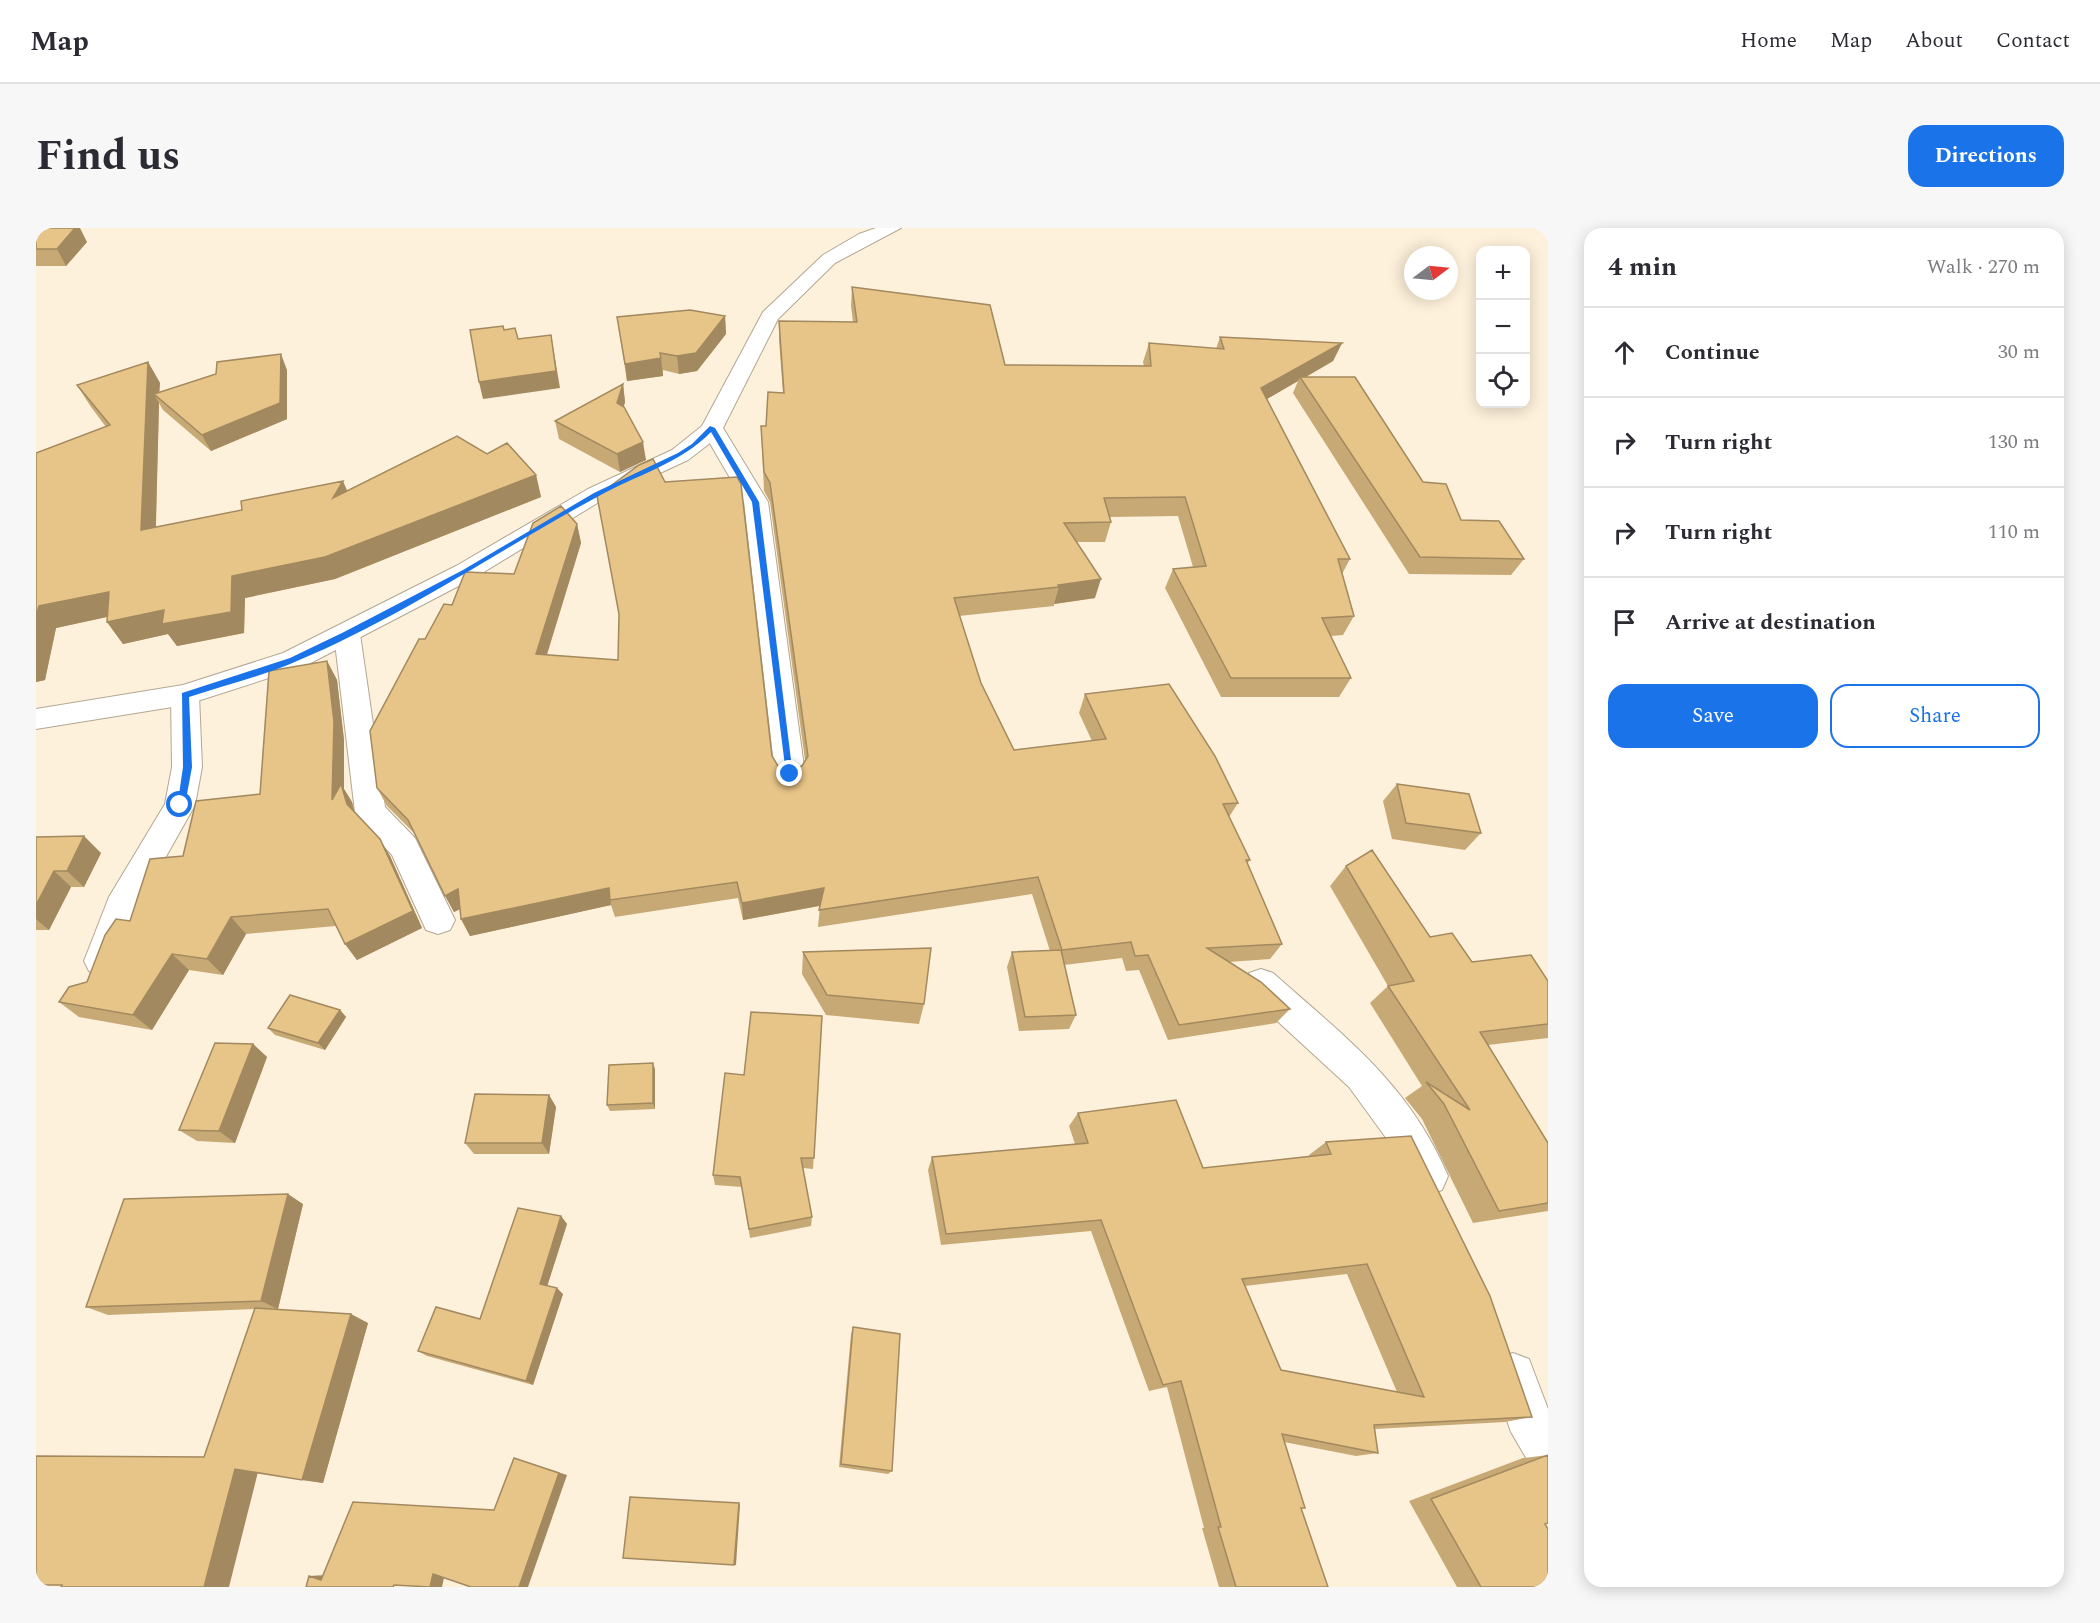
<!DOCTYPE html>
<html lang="en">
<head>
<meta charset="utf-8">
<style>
  :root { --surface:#fff; --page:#f7f7f7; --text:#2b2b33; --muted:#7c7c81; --line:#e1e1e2; --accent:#1a73e8 }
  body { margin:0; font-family:Spectral,serif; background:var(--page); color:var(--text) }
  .controls { position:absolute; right:18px; top:18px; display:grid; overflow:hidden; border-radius:12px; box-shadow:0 3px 15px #0003 }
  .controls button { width:54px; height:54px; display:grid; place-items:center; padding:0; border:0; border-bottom:2px solid var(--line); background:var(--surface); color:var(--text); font:30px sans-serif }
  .compass { position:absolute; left:1368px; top:18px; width:54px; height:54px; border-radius:50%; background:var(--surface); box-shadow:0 3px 15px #0003; rotate:74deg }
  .stop { position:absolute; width:18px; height:18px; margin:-14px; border:4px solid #1a73e8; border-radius:50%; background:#fff }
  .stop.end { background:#1a73e8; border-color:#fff; box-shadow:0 2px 6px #0008 }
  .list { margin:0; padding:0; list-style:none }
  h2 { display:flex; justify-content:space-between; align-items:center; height:78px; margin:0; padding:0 24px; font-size:26px }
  h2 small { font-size:20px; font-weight:400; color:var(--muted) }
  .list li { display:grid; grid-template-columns:39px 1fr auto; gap:18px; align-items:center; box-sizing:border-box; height:90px; padding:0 24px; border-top:2px solid var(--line) }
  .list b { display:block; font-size:22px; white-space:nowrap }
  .list em { font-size:20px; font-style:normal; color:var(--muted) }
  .actions { display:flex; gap:12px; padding:18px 24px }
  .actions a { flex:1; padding:14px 0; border:2px solid var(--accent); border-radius:18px; text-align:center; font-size:21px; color:var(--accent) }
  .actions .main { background:var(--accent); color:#fff }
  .icon { flex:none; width:33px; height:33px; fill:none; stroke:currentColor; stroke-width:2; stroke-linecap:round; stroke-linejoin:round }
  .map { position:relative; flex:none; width:1512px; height:1359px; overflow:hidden; border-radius:18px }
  header { display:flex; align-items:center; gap:36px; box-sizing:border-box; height:84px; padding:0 30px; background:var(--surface); border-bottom:2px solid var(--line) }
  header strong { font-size:28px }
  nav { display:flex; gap:33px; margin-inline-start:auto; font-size:21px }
  .intro { display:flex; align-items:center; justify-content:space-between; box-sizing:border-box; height:144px; padding:0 36px }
  h1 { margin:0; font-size:42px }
  .button { padding:15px 27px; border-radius:18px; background:var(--accent); color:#fff; font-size:21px; font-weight:700 }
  main { display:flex; gap:36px; padding:0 36px }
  aside { flex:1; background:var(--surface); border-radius:18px; box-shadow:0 3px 15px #0003 }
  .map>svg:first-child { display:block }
</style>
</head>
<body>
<header>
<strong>Map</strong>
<nav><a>Home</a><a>Map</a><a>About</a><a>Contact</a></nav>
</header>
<div class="intro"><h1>Find us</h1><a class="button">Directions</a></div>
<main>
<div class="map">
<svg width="1512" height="1359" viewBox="0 0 1512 1359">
  <rect width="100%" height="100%" fill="#fef1db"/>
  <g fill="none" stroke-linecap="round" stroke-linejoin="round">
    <g stroke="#b3a793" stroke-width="2">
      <path id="minor" d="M 676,193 L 684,195 L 732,274 L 769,546 L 765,554 L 754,557 L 743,554 L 739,546 L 708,274 L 665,200 L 668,195 Z
        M 311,397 L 320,400 L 324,406 L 349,579 L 379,610 L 419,692 L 414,702 L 402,706 L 390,702 L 356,627 L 323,592 L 319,584 L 298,406 L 302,400 Z
        M 149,457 L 159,460 L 163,467 L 166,539 L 159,577 L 100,682 L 77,743 L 65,748 L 53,743 L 48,733 L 73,669 L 129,576 L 136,539 L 135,467 L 139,460 Z
        M 1225,741 L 1237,745 C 1309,809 1373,856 1412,948 L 1406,962 L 1392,967 L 1378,962 L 1356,918 L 1313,859 L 1213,767 L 1208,756 L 1213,745 Z
        M 1477,1125 L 1493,1131 L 1512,1181 L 1512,1247 L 1496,1240 L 1475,1204 L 1455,1147 L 1461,1131 Z"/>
    </g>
    <g stroke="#b3a793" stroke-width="2">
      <path id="secondary" d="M 840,0 L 865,0 L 799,35 L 742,91 L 687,200 L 678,212 L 652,232 L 568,271 L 438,350 L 267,439 L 149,477 L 0,501 L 0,481 L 147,457 L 247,425 L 420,338 L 552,261 L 636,222 L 666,198 L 727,84 L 787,27 L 823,6 Z"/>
    </g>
    <use href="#minor" fill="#fff" fill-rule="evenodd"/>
    <use href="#secondary" fill="#fff" fill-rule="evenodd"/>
  </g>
  <path fill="#c7a975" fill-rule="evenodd" d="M 0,0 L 51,14 L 30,38 L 0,38 Z
    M 816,59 L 969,137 L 1108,138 L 1107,134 L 1113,115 L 1180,121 L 1184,109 L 1306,115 L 1297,133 L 1270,149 L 1387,254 L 1425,292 L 1488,331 L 1475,347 L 1373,346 L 1257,165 L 1262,153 L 1231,171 L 1314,331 L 1306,346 L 1318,388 L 1307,407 L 1295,408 L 1315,450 L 1303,469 L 1185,469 L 1129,360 L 1137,341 L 1157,339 L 1142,288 L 1073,289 L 1075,294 L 1069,314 L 1041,314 L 1059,370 L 1018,376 L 1018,378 L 923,388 L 945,455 L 978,522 L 1056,513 L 1043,485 L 1049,466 L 1202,575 L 1193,589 L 1214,632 L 1211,636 L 1246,716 L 1234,731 L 1193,734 L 1254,781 L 1240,795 L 1132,812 L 1103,742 L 1090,743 L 1086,730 L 1028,737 L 1040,787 L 1033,801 L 983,803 L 971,739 L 976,724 L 1014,723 L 996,666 L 782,699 L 784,678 L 707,692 L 702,670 L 579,689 L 575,677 L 434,708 L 425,691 L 424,681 L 418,684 L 380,607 L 351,578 L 341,560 L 389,411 L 416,377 L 478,346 L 541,296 L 545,315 L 511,427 L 736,528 L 742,538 L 755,541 L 766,538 L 769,532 L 734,274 L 728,263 L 725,198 L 730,198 L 747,165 L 743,112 L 743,93 L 817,94 L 815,78 Z
    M 689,88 L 690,106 L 661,143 L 643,146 L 627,142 L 627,148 L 591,153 L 581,89 Z
    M 112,134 L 124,155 L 123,164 L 251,142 L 251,191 L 175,223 L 127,182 L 123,175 L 120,299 L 312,263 L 451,226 L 500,247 L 505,269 L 299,351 L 209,370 L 208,405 L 141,418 L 132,406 L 87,416 L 71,394 L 71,389 L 20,400 L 9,452 L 0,454 L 70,199 L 55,179 L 41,157 Z
    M 587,156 L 589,174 L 588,178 L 610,232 L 584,244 L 523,211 L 519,193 Z
    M 291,433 L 301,452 L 308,512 L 308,561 L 316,574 L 318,584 L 354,628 L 386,700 L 321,732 L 309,716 L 300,698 L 210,706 L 187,747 L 153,742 L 116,802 L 43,789 L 23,774 L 51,754 L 94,693 L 147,628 L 224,566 Z
    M 1361,556 L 1445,605 L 1429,622 L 1356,611 L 1347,573 Z
    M 0,609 L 65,625 L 48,659 L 35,659 L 13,702 L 0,702 Z
    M 1310,638 L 1394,709 L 1436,734 L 1512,753 L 1512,810 L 1452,817 L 1512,915 L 1512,983 L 1437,995 L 1386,891 L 1369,870 L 1386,858 L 1334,775 L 1352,758 L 1294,658 Z
    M 767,724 L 888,776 L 883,796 L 790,787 L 766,746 Z
    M 304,782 L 310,789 L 289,822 L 239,807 L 232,800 Z
    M 786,788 L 777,941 L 767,940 L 776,989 L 775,998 L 714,1010 L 706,959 L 679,957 L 677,947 L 708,847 Z
    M 217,816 L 231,829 L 199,915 L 161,913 L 143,902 Z
    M 619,841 L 619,881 L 574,883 L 571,877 Z
    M 513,867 L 520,879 L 513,926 L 438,926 L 429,915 Z
    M 1042,885 L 1167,940 L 1274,929 L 1273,927 L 1290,914 L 1496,1189 L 1469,1194 L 1339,1201 L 1342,1225 L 1320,1228 L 1248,1214 L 1265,1280 L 1292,1359 L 1183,1359 L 1166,1300 L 1168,1300 L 1131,1159 L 1113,1163 L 1055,1003 L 905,1017 L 892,942 L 896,929 L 1039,916 L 1033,898 ZM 1311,1046 L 1361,1164 L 1245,1142 L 1209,1058 Z
    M 267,976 L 242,1081 L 236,1081 L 332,1095 L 287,1255 L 221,1245 L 26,1357 L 168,1229 L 219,1081 L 72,1087 L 50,1079 Z
    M 525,988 L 531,996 L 511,1058 L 527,1066 L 497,1157 L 391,1128 L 382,1123 L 444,1091 Z
    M 817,1099 L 856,1243 L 852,1246 L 803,1239 L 815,1106 Z
    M 1512,1227 L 1509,1296 L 1512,1359 L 1421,1359 L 1373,1273 L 1487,1230 Z"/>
  <path fill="#a2895f" d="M 39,0 L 44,0 L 51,14 L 30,38 L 21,21 Z
    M 689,88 L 690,106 L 661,143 L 643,146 L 641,128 Z
    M 515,107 L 524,160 L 447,171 L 443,154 Z
    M 1306,115 L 1297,133 L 1266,151 L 1264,149 L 1262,153 L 1217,179 L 1225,160 Z
    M 245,126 L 251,142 L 251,191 L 175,223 L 166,207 Z
    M 625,130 L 627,148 L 591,153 L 589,136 Z
    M 112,134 L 124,155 L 123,170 L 118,166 L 123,175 L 119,324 L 105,302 Z
    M 587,156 L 589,174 L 583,193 L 581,175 Z
    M 607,214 L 610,232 L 584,244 L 581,226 Z
    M 500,247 L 505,269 L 299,351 L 209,370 L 208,405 L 141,418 L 132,406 L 87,416 L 71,394 L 128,382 L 196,348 Z
    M 307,253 L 316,274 L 297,270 Z
    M 541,296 L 545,315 L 505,445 L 500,426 Z
    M 1065,351 L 1059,370 L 1018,376 L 1023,359 L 1022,357 Z
    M 73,364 L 89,385 L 20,400 L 9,452 L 0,454 L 0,389 L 3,378 Z
    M 291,433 L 301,452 L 308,512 L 308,561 L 316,574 L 321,594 L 296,572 Z
    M 48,608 L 65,625 L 48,659 L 31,643 Z
    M 344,611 L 354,628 L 386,700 L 321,732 L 309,716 Z
    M 18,643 L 35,659 L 13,702 L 0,691 L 0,677 Z
    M 573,660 L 575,677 L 434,708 L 425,691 Z
    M 788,660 L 787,677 L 707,692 L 706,675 Z
    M 422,661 L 431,678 L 418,684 L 409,668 Z
    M 195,689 L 210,706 L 187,747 L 171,731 Z
    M 136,726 L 153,742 L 116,802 L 97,787 Z
    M 304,782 L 310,789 L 289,822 L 282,815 Z
    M 217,816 L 231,829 L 199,915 L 183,903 Z
    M 617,835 L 619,841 L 619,881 L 617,875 Z
    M 513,867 L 520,879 L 513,926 L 506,915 Z
    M 252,966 L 267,976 L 242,1081 L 225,1073 Z
    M 525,988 L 531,996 L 510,1062 L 504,1056 Z
    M 521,1060 L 527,1066 L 497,1157 L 490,1153 Z
    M 315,1086 L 332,1095 L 287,1255 L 266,1252 Z
    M 478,1230 L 531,1247 L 492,1359 L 483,1359 Z
    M 199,1241 L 222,1244 L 193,1359 L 168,1359 Z
    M 703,1275 L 704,1277 L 700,1337 L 698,1337 Z
    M 409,1345 L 406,1359 L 394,1359 L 397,1346 Z
    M 290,1347 L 285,1352 L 273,1348 Z"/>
  <path fill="#e7c488" stroke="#a2895f" stroke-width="1.5" fill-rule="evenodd" d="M 0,0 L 39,0 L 21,21 L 0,21 Z
    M 816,59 L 954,77 L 969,137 L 1115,138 L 1113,115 L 1188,121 L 1184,109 L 1306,115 L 1225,160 L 1314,331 L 1302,331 L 1318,388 L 1286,390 L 1315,450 L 1195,450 L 1137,341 L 1170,338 L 1149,269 L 1068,270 L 1075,294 L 1028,295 L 1065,351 L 1022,357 L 1023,359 L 918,370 L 945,455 L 978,522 L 1070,511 L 1049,466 L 1133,456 L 1179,528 L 1202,575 L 1187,576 L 1214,632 L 1210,632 L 1246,716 L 1171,720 L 1225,754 L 1254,781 L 1143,797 L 1112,727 L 1099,728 L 1095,714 L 1026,722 L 1002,649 L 783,682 L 788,660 L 706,675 L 701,654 L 574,672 L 573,660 L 425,691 L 422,661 L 409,668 L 372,592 L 341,560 L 334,503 L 383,411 L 389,411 L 408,376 L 416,377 L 429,344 L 478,346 L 497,295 L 525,278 L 541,296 L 500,426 L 582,432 L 583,386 L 561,268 L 603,237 L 617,231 L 629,254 L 701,249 L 705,256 L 736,528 L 742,538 L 755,541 L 766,538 L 772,528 L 734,255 L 728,244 L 725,198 L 730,198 L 732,164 L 748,165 L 743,93 L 821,94 Z
    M 654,82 L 689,88 L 660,125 L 641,128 L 624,125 L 625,130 L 589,136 L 581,89 Z
    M 467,98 L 468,102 L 479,100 L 482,111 L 515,107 L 520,143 L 443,154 L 434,102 Z
    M 245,126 L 244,175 L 166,207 L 118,166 L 180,146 L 181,134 Z
    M 112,134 L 105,302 L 206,282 L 205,273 L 307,253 L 297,270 L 421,208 L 451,226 L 471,215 L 500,247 L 289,329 L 196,348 L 195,384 L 126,396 L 128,382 L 71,394 L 73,364 L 3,378 L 0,389 L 0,225 L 74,197 L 41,157 Z
    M 1264,149 L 1319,149 L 1387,254 L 1410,256 L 1425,292 L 1463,293 L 1488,331 L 1384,329 Z
    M 587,156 L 581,175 L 588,179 L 607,214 L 581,226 L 519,193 Z
    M 291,433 L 298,494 L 296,572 L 305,556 L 311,576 L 344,611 L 377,683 L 309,716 L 292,681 L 195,689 L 171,731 L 136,726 L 97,787 L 23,774 L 33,759 L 51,754 L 69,707 L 80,691 L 94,693 L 114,631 L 147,628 L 160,573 L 224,566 L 233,443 Z
    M 1361,556 L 1433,566 L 1445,605 L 1370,595 Z
    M 48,608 L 31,643 L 18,643 L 0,677 L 0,609 Z
    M 1336,622 L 1394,709 L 1416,705 L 1436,734 L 1495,727 L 1512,753 L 1512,796 L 1444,804 L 1512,915 L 1512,975 L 1463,983 L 1408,876 L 1390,854 L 1434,882 L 1352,758 L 1378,753 L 1310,638 Z
    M 895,720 L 888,776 L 791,767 L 767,724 Z
    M 1025,722 L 1040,787 L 989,789 L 976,724 Z
    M 254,767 L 304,782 L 282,815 L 232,800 Z
    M 715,784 L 786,788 L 778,930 L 765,930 L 776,989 L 713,1001 L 704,949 L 677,947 L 689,845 L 708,847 Z
    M 179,815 L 217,816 L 183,903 L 143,902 Z
    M 617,835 L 617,875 L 571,877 L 573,837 Z
    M 439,866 L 513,867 L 506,915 L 429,915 Z
    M 1140,872 L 1167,940 L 1295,926 L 1290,914 L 1375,908 L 1454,1068 L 1496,1189 L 1338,1197 L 1342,1225 L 1246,1206 L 1269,1280 L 1265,1280 L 1292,1359 L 1200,1359 L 1182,1299 L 1185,1299 L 1145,1153 L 1127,1157 L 1065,992 L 910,1006 L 896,929 L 1052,915 L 1042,885 ZM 1331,1036 L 1388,1169 L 1245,1142 L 1206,1051 Z
    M 252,966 L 225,1073 L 50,1079 L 88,971 Z
    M 482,980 L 525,988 L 504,1056 L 521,1060 L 490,1153 L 382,1123 L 400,1079 L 444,1091 Z
    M 219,1080 L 315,1086 L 266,1252 L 199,1241 L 168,1359 L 25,1359 L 26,1357 L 0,1357 L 0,1228 L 168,1229 Z
    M 817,1099 L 864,1106 L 856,1243 L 805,1236 Z
    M 1512,1227 L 1512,1295 L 1509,1296 L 1512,1301 L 1512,1359 L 1445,1359 L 1395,1271 Z
    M 478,1230 L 523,1245 L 483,1359 L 435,1359 L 397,1346 L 394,1359 L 358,1357 L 357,1359 L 270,1359 L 273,1348 L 285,1352 L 317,1274 L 458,1282 Z
    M 594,1269 L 703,1275 L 698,1337 L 587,1330 Z"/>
  <path fill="#1a73e8" d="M 674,198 L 679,200 L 723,274 L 757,548 L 750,546 L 716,274 L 675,204 C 644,236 600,247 561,269 C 461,323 366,389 261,433 C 227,448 189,457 153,469 L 156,539 L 149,577 L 141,580 L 147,539 L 146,465 L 254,430 L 308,404 L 427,342 L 558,265 L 642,225 L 656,216 Z"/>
</svg>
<div class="controls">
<button>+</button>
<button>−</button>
<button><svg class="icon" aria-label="locate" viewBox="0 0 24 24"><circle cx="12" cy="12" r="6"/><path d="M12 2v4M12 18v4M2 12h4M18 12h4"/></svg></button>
</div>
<svg class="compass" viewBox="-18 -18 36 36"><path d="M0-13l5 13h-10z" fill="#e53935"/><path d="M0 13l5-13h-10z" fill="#7c7c81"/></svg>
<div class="stop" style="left:144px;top:577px"></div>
<div class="stop end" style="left:754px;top:546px"></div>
</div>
<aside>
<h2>4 min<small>Walk · 270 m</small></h2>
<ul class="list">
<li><svg class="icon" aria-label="ahead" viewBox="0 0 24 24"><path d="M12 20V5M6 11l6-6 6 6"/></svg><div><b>Continue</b></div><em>30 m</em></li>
<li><svg class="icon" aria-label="right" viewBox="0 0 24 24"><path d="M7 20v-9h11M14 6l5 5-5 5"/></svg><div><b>Turn right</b></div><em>130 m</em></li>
<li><svg class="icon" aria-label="right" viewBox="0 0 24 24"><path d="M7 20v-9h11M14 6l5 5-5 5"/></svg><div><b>Turn right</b></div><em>110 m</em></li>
<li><svg class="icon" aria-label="arrive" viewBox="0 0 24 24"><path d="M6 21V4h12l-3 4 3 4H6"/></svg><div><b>Arrive at destination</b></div></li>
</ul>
<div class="actions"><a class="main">Save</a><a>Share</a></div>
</aside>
</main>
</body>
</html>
